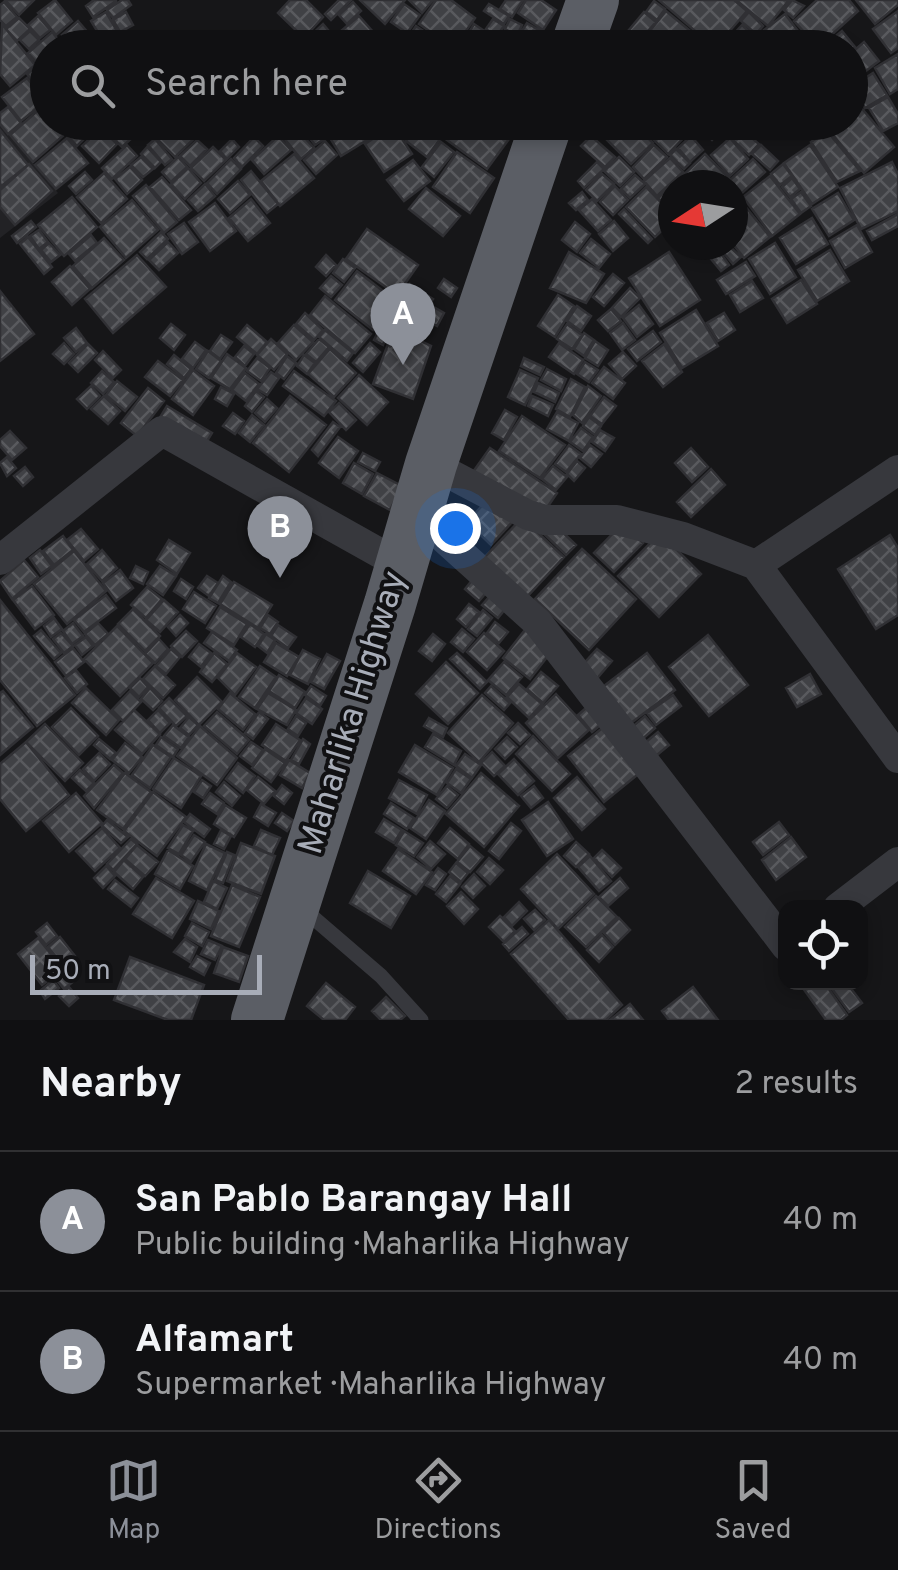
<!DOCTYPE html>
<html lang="en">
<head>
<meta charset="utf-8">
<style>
  :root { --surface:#101012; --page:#1e1e20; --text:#f1f3f6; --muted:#9c9d9f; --line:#303032; --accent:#8c9099 }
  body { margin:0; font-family:Overpass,sans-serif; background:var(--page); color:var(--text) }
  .controls { position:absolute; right:30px; bottom:30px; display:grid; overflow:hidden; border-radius:20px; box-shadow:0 5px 15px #0003 }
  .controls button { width:90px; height:90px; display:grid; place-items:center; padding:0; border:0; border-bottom:2px solid var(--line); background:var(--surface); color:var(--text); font:50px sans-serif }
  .compass { position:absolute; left:658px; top:170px; width:90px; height:90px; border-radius:50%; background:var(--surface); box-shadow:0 5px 15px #0003; rotate:258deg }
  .scale { position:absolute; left:30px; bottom:25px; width:232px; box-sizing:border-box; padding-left:10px; border:5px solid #a8adb8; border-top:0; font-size:28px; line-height:35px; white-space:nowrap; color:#a8adb8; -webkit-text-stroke:8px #111113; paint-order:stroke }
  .you { position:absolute; left:455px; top:528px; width:35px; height:35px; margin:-25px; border:8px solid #fff; border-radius:50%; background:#1a73e8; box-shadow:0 0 0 15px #1a73e833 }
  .badge { display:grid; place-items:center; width:65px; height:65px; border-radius:50%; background:var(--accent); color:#fff; font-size:32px; font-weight:700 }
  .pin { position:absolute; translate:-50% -82px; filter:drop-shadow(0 2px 5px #0008) }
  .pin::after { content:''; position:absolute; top:52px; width:35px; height:30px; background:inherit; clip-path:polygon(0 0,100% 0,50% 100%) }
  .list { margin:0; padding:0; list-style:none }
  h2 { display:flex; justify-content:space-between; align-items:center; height:130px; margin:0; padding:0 40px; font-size:42px }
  h2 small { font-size:32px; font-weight:400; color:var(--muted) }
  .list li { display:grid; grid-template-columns:65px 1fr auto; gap:30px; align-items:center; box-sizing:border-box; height:140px; padding:0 40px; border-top:2px solid var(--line) }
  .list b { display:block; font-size:38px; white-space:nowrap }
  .list p { margin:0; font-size:32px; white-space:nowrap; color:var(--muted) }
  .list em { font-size:32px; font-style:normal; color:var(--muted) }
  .icon { flex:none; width:55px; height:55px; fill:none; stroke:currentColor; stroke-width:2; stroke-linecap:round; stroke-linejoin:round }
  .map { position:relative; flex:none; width:898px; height:1020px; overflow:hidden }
  .search { position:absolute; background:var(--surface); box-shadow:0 5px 15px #0003; left:30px; right:30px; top:30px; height:110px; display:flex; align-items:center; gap:25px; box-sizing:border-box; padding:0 35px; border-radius:55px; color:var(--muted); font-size:38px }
  .sheet { height:410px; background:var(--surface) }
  nav { display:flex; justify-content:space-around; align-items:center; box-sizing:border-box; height:140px; border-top:2px solid var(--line); background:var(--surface); font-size:28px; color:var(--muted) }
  nav a { display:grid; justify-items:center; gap:5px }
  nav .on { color:var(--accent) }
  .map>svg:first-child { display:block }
</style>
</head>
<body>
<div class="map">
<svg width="898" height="1020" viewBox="0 0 898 1020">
  <defs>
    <pattern id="building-cross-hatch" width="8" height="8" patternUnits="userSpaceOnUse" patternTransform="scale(2.5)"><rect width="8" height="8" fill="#404145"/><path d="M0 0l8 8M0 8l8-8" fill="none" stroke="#595a5e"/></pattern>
  </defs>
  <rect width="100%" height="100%" fill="#161618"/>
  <path fill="#222225" d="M 0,124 L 58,193 L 0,238 Z"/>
  <path fill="url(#building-cross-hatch)" stroke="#303034" stroke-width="2.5" d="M 5,0 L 34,0 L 19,15 Z
    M 55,0 L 72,21 L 56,35 L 38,13 Z
    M 94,0 L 116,0 L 116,1 L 93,17 L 86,6 Z
    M 122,0 L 128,0 L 131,5 L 113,18 L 107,10 Z
    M 290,0 L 306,0 L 323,17 L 304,38 L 278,13 Z
    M 339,0 L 351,0 L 331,20 L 325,14 Z
    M 360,0 L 405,0 L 385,24 Z
    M 409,0 L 433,0 L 422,13 Z
    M 436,0 L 451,0 L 475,18 L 454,48 L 419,24 Z
    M 506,0 L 523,0 L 512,17 L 500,9 Z
    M 526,0 L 541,0 L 556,10 L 543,30 L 518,13 Z
    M 659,0 L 734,0 L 747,11 L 715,48 Z
    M 736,0 L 789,0 L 768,26 Z
    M 792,0 L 804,6 L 793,18 L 784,10 Z
    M 817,0 L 849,0 L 858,11 L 818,47 L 794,21 Z
    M 856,0 L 898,0 L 898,5 L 875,24 Z
    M 654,1 L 665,9 L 657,20 L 646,12 Z
    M 4,2 L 17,17 L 6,26 L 0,20 L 0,5 Z
    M 353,2 L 361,11 L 347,24 L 339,15 Z
    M 404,4 L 420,15 L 407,33 L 391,22 Z
    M 489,4 L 509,16 L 504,24 L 484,11 Z
    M 666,11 L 711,48 L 648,48 L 641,42 Z
    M 898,11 L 898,48 L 891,53 L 873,29 Z
    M 106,12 L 120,36 L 105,44 L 91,21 Z
    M 126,12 L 133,25 L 120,32 L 113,20 Z
    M 644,12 L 656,22 L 640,40 L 629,30 Z
    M 749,12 L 763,26 L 756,34 L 741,21 Z
    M 785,14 L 811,48 L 770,48 L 759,34 Z
    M 38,16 L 50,30 L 40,38 L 28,25 Z
    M 359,16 L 382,42 L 376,48 L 344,48 L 335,36 Z
    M 19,18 L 30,29 L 17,41 L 6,29 Z
    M 493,19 L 504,26 L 496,37 L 486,29 Z
    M 510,19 L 522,25 L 517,36 L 505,29 Z
    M 78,21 L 90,35 L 73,48 L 62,35 Z
    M 527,23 L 542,32 L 532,46 L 518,37 Z
    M 2,24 L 35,65 L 10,86 L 0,74 Z
    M 323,24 L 333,36 L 320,48 L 310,48 L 305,41 Z
    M 474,24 L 486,32 L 478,44 L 467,36 Z
    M 742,25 L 756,38 L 747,48 L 721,48 Z
    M 416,26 L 428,34 L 419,46 L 408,38 Z
    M 30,31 L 39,40 L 29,49 L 20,40 Z
    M 842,31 L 855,47 L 850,51 L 850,48 L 837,48 L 831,40 Z
    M 52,32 L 65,48 L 48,48 L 48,75 L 28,53 Z
    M 506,32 L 516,38 L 510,48 L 498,44 Z
    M 488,33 L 498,40 L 493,48 L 478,48 Z
    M 864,42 L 879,61 L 850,83 L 850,54 Z
    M 898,54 L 898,89 L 890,94 L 875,68 Z
    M 37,66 L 48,78 L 48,99 L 27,74 Z
    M 873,73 L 887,95 L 865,108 L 851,87 Z
    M 27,78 L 46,101 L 21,121 L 2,97 Z
    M 888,97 L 898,114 L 898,123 L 883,131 L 869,108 Z
    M 859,105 L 894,147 L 864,173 L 829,130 L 838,122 L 850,122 L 850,112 Z
    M 43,106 L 48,111 L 48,122 L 57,122 L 66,133 L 33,162 L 10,135 Z
    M 8,107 L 21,123 L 8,134 L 0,124 L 0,113 Z
    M 81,122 L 91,132 L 77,146 L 67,135 Z
    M 118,122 L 133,137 L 122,147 L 107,132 Z
    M 168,122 L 188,122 L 199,134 L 175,157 L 154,136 Z
    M 244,122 L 271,122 L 256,136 Z
    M 298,122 L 350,122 L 315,145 Z
    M 356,122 L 367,140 L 341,156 L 330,138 Z
    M 362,122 L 391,122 L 369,138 L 360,124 Z
    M 419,122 L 440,139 L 427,157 L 406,141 Z
    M 449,122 L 494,122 L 512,135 L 487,169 L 440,135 Z
    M 590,122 L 615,122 L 602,137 Z
    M 620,122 L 632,122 L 653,143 L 631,164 L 605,138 Z
    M 643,122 L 666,122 L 653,135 Z
    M 668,122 L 685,122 L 692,129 L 668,154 L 653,139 Z
    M 695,122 L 728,122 L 712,140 Z
    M 733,122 L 759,144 L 749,155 L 724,132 Z
    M 393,125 L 412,154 L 384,172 L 365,144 Z
    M 294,126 L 314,148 L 301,159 L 283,137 Z
    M 101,128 L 117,144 L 99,163 L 82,146 Z
    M 0,130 L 28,165 L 0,187 Z
    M 827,131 L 860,171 L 837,182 L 811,142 Z
    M 278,136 L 291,150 L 264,174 L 252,160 Z
    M 591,136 L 615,157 L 605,167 L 581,146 Z
    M 691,136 L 703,150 L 690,162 L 678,148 Z
    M 254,137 L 263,146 L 242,167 L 234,158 Z
    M 67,138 L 88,163 L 56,189 L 35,165 Z
    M 730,138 L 748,159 L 730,176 L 711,155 Z
    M 155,139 L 172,159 L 165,165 L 148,145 Z
    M 232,139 L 239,147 L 227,159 L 220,151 Z
    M 197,140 L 207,149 L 190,166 L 180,156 Z
    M 325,141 L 337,155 L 316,174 L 304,160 Z
    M 441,142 L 454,152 L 434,177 L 422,167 Z
    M 127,145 L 137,156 L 112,179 L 102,168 Z
    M 654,145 L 667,157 L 644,179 L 633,167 Z
    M 761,145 L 778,161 L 770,170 L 752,154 Z
    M 810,145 L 838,187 L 812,204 L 784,163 Z
    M 147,147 L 161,162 L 155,168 L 141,154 Z
    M 213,147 L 226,160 L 204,181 L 191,168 Z
    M 676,149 L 690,163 L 684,169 L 670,155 Z
    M 457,152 L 494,178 L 470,213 L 433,187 Z
    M 294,154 L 314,178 L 280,206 L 261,181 Z
    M 705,154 L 729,178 L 722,185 L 673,185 Z
    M 141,157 L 153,169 L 143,177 L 131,165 Z
    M 178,157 L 187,167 L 171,182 L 162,172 Z
    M 619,157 L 634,172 L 620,186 L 604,171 Z
    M 670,158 L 683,172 L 657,196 L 644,181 Z
    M 231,159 L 241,169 L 217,194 L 207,183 Z
    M 753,159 L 765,172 L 742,193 L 730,180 Z
    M 413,160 L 430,181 L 404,201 L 387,180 Z
    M 597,162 L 604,169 L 584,188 L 578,181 Z
    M 892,162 L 898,174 L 898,211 L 861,229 L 840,188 Z
    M 29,164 L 52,191 L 15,225 L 0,207 L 0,190 Z
    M 783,164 L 792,176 L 780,185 L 771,174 Z
    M 130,167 L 142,180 L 127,194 L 115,179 Z
    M 188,168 L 201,183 L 185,199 L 171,184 Z
    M 251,171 L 278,204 L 267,213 L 241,180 Z
    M 85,172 L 92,180 L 76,194 L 69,186 Z
    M 104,173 L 127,199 L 101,223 L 77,197 Z
    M 602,174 L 614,184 L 597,201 L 586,190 Z
    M 635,175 L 645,184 L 630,198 L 621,189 Z
    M 770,176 L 800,214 L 772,236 L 743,197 Z
    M 162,177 L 191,210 L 179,220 L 150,187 Z
    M 792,178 L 800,189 L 790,197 L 782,187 Z
    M 238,181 L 250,195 L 230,213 L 218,199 Z
    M 205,184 L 215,196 L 198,211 L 188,200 Z
    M 146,185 L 177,222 L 164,233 L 133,196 Z
    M 615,186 L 628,200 L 613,215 L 600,202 Z
    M 646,187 L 673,215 L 673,220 L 655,237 L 626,207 Z
    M 669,187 L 673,191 L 673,201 L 667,207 L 658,198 Z
    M 426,188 L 460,216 L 443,236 L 409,209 Z
    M 582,192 L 588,200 L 576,210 L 569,203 Z
    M 801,192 L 811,206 L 801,213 L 791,199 Z
    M 838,193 L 854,220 L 829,236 L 812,209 Z
    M 72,197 L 97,227 L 64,256 L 38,225 Z
    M 251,199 L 270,223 L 248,241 L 229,218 Z
    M 592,199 L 611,220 L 598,231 L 579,210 Z
    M 132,200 L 158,230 L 126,258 L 100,227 Z
    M 740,200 L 770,237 L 744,258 L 733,244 L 733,205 Z
    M 215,203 L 236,231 L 210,251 L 189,222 Z
    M 624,209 L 652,239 L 648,243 L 619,214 Z
    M 898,214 L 898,226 L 872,240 L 867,231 Z
    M 812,218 L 828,244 L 796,264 L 780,238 Z
    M 31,221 L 36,227 L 17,243 L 12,236 Z
    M 614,221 L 628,238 L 613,251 L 599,234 Z
    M 575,222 L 590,234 L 577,252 L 562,240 Z
    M 184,223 L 198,242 L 182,254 L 168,234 Z
    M 857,225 L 872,252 L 845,268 L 830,241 Z
    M 367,229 L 418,265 L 397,295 L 346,259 Z
    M 39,230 L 48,242 L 39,249 L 30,236 Z
    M 161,232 L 168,239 L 147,259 L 140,252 Z
    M 91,235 L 97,243 L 75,261 L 69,254 Z
    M 28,237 L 52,267 L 44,274 L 20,244 Z
    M 104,238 L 124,260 L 92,288 L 73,266 Z
    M 591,239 L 610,254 L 599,268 L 580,253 Z
    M 168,242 L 178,253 L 159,270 L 149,260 Z
    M 49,243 L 60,255 L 51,262 L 41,250 Z
    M 775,243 L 796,277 L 770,294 L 749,259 Z
    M 728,245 L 741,257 L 733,264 L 722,251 Z
    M 830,250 L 849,281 L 817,301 L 798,270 Z
    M 569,252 L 604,274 L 586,303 L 550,288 Z
    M 669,252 L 700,300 L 660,326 L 629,278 Z
    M 720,252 L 729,265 L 721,271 L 711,259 Z
    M 137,255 L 166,287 L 113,333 L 85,299 Z
    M 326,255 L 336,265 L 326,276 L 316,267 Z
    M 343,259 L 355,268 L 344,282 L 333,273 Z
    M 746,262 L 755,276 L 726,294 L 717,280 Z
    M 70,266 L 90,289 L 72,305 L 52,282 Z
    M 357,271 L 396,301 L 373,330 L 335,300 Z
    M 613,274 L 624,283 L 604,306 L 593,297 Z
    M 331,276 L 342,285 L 331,297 L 320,288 Z
    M 444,279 L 457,288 L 451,297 L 438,288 Z
    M 801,280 L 817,304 L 787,323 L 772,299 Z
    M 752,281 L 763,298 L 740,312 L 730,295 Z
    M 410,284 L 433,299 L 422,314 L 400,299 Z
    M 630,288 L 640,298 L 621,317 L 612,308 Z
    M 0,291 L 34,334 L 0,361 Z
    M 558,295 L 574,306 L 555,337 L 538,326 Z
    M 325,296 L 371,334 L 355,353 L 310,315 Z
    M 401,303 L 432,327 L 427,334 L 396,310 Z
    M 639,305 L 653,324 L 637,337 L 623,318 Z
    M 432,306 L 444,313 L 437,326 L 424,319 Z
    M 577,306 L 591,316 L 581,331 L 567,321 Z
    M 611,309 L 621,321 L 608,331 L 598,320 Z
    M 696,310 L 718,346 L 682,368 L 660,333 Z
    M 305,313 L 323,330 L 314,340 L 296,324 Z
    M 724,313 L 735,330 L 718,341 L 707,323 Z
    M 383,322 L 391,326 L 383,345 L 374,340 Z
    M 623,323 L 635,340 L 622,350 L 610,333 Z
    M 171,324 L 185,335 L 174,350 L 160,338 Z
    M 567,324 L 582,335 L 572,349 L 557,339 Z
    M 247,325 L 267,342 L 257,354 L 237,337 Z
    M 294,325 L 313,342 L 296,360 L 278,343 Z
    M 76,328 L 87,343 L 76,352 L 64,338 Z
    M 394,328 L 431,346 L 413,399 L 373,384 Z
    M 325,330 L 353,353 L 347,361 L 319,337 Z
    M 653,331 L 661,342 L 637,361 L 628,349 Z
    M 584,333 L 594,340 L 584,356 L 574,349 Z
    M 221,335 L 232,342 L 220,359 L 210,351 Z
    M 271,339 L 287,354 L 274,370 L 257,355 Z
    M 319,339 L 329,347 L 316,362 L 306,354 Z
    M 595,341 L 608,350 L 598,366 L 585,358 Z
    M 195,342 L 206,350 L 193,368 L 182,359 Z
    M 64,343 L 74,354 L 64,364 L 53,354 Z
    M 370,343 L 380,352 L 363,372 L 353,363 Z
    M 559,343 L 583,360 L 574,374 L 549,357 Z
    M 88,344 L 97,353 L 78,372 L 69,363 Z
    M 664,344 L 682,372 L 663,387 L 642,361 Z
    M 244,346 L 254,354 L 245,366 L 235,357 Z
    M 330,349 L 356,373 L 334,397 L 308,374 Z
    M 103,351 L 121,370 L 113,378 L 95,360 Z
    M 208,351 L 221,361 L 209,378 L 196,369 Z
    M 623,352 L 636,366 L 622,379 L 609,364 Z
    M 227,354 L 246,368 L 230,389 L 211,378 Z
    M 174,355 L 191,369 L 184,378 L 167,364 Z
    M 304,355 L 315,363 L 307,374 L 297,366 Z
    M 287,356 L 296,363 L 284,379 L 276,373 Z
    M 257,358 L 270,368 L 261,381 L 247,371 Z
    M 524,358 L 544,367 L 540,375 L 521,366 Z
    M 158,361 L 183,380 L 170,396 L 145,377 Z
    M 585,362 L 598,370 L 589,382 L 577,374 Z
    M 604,367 L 625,383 L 613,399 L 592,383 Z
    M 547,369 L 566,379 L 561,391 L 541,380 Z
    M 193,370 L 214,386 L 193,415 L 172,399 Z
    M 520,370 L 538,378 L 525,405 L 508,397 Z
    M 102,371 L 114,382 L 103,394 L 91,383 Z
    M 294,371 L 336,401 L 324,416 L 283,386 Z
    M 271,372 L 279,378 L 267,395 L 257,389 Z
    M 245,373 L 259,384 L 246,401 L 232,390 Z
    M 359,375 L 388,402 L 367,425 L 338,398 Z
    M 571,379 L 585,387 L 570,417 L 556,409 Z
    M 117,381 L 137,397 L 125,411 L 106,395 Z
    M 538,383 L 559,393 L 555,402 L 534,392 Z
    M 91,386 L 100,396 L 87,409 L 77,399 Z
    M 588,386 L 601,396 L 582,423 L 573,415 Z
    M 221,387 L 234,394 L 227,406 L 215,399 Z
    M 148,388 L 164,401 L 137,436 L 121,423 Z
    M 256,391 L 264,397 L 252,412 L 245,406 Z
    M 104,396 L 120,411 L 108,424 L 91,409 Z
    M 290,396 L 326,425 L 289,472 L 253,443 Z
    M 532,396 L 553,405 L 548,416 L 528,406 Z
    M 604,397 L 616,406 L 602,424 L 590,416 Z
    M 267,399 L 277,408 L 265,422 L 255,413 Z
    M 339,403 L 356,420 L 346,430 L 329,412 Z
    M 167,406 L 212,433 L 204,446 L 159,419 Z
    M 505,410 L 517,417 L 504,440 L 492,433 Z
    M 557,412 L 578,423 L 569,441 L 547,429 Z
    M 233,413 L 244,421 L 235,434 L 223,426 Z
    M 252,415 L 264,425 L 250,442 L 239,433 Z
    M 522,416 L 565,445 L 540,478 L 499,451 Z
    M 589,417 L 601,426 L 595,435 L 583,426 Z
    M 333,422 L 340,427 L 318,456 L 312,450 Z
    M 581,428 L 593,437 L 583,451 L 570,442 Z
    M 600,430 L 614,438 L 605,451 L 592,442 Z
    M 10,431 L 26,448 L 12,460 L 0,446 L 0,440 Z
    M 338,437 L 358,451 L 339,478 L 319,463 Z
    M 569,445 L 581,454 L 566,472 L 555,464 Z
    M 590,445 L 602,454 L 591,467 L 580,458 Z
    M 490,448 L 557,493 L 540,518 L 473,472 Z
    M 691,448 L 708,467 L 692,482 L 675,463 Z
    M 363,453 L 380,462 L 375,471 L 358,462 Z
    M 7,457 L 16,468 L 7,476 L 0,463 Z
    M 577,461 L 585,468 L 574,481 L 567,474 Z
    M 354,463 L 373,474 L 362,494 L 343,483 Z
    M 553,466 L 567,477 L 556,490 L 542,479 Z
    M 25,467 L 33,477 L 23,486 L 14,476 Z
    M 711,469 L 725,485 L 691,517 L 677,502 Z
    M 377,473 L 402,486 L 390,510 L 364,496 Z
    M 490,497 L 514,520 L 491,545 L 467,522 Z
    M 522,518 L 564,557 L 525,599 L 483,559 Z
    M 552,522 L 576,545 L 566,555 L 542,532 Z
    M 623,523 L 643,543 L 614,572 L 594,553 Z
    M 81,529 L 98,549 L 84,561 L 67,540 Z
    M 660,533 L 701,574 L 659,617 L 618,576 Z
    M 890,535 L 898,548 L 898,615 L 876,629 L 838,569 Z
    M 63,536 L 73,550 L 54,565 L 43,551 Z
    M 169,540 L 190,553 L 177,574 L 157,560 Z
    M 582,549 L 636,599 L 589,650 L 535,599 Z
    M 40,550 L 52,566 L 41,574 L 30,558 Z
    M 102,550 L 117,568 L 102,581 L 87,564 Z
    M 74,551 L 106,591 L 67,624 L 34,584 Z
    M 24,560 L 38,577 L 12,599 L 0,581 Z
    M 136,566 L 148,572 L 143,584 L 130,578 Z
    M 160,566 L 176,576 L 163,595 L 147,584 Z
    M 120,570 L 133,588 L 116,601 L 103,583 Z
    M 477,574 L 492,586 L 479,601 L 465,589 Z
    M 207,576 L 218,583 L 209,596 L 198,588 Z
    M 223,576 L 231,582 L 218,603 L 209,598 Z
    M 181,579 L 193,587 L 186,599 L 174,591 Z
    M 234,582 L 272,605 L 258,628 L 220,604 Z
    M 32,586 L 54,615 L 35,629 L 13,600 Z
    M 147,587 L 162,599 L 146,618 L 131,605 Z
    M 496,589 L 511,602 L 498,618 L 482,605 Z
    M 194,592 L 216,606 L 205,623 L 183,609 Z
    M 106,595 L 116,608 L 84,632 L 74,620 Z
    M 0,600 L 75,695 L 37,726 L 0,680 Z
    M 164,600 L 178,612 L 160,632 L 146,620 Z
    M 469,604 L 479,612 L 466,627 L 457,619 Z
    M 220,607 L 247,624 L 234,645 L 207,628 Z
    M 133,609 L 160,636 L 145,651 L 118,624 Z
    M 483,610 L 492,618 L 477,636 L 468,629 Z
    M 180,615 L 188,623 L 176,636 L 168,627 Z
    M 268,615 L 278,622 L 270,634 L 260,628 Z
    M 54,618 L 62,629 L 51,637 L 44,626 Z
    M 495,622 L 508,632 L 499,643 L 487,633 Z
    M 73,623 L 83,636 L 72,644 L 63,631 Z
    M 98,623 L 108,634 L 95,645 L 85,634 Z
    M 250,624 L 264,634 L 255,647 L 241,637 Z
    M 278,625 L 296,637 L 288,648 L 271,636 Z
    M 117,626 L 153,663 L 120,696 L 84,659 Z
    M 528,626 L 555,647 L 530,679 L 503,658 Z
    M 462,629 L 474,639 L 463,652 L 451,642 Z
    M 41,630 L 61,653 L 54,659 L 34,636 Z
    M 186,631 L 197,641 L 182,657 L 171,646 Z
    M 212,632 L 237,650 L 229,661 L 204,643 Z
    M 61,633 L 73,646 L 64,653 L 53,639 Z
    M 484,633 L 504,651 L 487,670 L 467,652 Z
    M 266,634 L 275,640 L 267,653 L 258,646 Z
    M 433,634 L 445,644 L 432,661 L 419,651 Z
    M 708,635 L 748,685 L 709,716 L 669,667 Z
    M 86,637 L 93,646 L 82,655 L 75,645 Z
    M 159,639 L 168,649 L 155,663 L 145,654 Z
    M 276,643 L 299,657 L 287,676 L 264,662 Z
    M 199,644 L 211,653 L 201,667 L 189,657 Z
    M 73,648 L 84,662 L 66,676 L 55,662 Z
    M 171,649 L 180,657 L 166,674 L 156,666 Z
    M 597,649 L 612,661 L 593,683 L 578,670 Z
    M 303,650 L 320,659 L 308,684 L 290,675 Z
    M 214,653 L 227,664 L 212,682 L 200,672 Z
    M 237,653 L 256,667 L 235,695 L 218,678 Z
    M 457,653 L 487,682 L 480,689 L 450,659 Z
    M 647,653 L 675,690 L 627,726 L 600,689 Z
    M 327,654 L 340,661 L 324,689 L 311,682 Z
    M 446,662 L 478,693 L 448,724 L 416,694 Z
    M 504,662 L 522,677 L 506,695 L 488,680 Z
    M 155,666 L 175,685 L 163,698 L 143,679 Z
    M 260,666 L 276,677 L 255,708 L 239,697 Z
    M 76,670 L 87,684 L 77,693 L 65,678 Z
    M 541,672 L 558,686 L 543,703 L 527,689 Z
    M 810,674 L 821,694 L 797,707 L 786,688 Z
    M 279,675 L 305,692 L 295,708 L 269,691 Z
    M 197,677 L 222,702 L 199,725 L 175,700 Z
    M 140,678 L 148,687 L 139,697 L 130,688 Z
    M 519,684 L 542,704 L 529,718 L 507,697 Z
    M 311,686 L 326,696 L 320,706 L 305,695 Z
    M 491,686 L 510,703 L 504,710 L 485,693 Z
    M 86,688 L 119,720 L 106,735 L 72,703 Z
    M 150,688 L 162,701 L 153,710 L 141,699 Z
    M 3,691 L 33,727 L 0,755 L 0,693 Z
    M 130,691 L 141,702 L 123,721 L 112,710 Z
    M 230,693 L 255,714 L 243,730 L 218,709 Z
    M 268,693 L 296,710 L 287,725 L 257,709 Z
    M 556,694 L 589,730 L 558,758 L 526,723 Z
    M 482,695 L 513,723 L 479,762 L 448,733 Z
    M 673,695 L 681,706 L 656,725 L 647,713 Z
    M 169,698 L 187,716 L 176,726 L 159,708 Z
    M 306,698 L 322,709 L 312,724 L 296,713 Z
    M 594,701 L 609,718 L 592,732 L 578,715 Z
    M 71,708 L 98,736 L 79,755 L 52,727 Z
    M 134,710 L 160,734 L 142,754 L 115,730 Z
    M 158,710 L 170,723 L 160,733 L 148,720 Z
    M 217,712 L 249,740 L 237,754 L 204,726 Z
    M 259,712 L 268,719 L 253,739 L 245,733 Z
    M 296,716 L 306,723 L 298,736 L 288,729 Z
    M 645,716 L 655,728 L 639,742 L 629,730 Z
    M 189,717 L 198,725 L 189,735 L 180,728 Z
    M 429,718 L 447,728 L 443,737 L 424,726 Z
    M 518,723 L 530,735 L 520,744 L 508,733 Z
    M 45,724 L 83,763 L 65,781 L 26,742 Z
    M 276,724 L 300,740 L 286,761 L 262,745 Z
    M 173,725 L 189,737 L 181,748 L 164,736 Z
    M 606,725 L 642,771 L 604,802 L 568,756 Z
    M 200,726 L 237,758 L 217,785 L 177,756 Z
    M 658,732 L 669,745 L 651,760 L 640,747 Z
    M 433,734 L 461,751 L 454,765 L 425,747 Z
    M 533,736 L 570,774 L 552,791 L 516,754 Z
    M 161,737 L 178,749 L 173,757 L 156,745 Z
    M 507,737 L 517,747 L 505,759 L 495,749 Z
    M 99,739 L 116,753 L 110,759 L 94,745 Z
    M 303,739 L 310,744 L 299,764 L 291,760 Z
    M 26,742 L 69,795 L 26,831 L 0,799 L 0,764 Z
    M 251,742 L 263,750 L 252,765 L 240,756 Z
    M 125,743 L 142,757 L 129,773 L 112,760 Z
    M 153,745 L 171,757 L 150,788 L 132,775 Z
    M 415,745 L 453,768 L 437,795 L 399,772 Z
    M 265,749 L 285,763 L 271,782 L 252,768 Z
    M 492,752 L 505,766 L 494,776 L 481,763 Z
    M 99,753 L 110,764 L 94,781 L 83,769 Z
    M 465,754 L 481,765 L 472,778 L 456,766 Z
    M 174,758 L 201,776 L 181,808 L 153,789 Z
    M 514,759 L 534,781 L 518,795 L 498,774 Z
    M 289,760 L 310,773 L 302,788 L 280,775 Z
    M 238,763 L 255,776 L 243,793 L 226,779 Z
    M 114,765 L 123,773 L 94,808 L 84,796 Z
    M 456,769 L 471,779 L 461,793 L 447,783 Z
    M 80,770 L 94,783 L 86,791 L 72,778 Z
    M 125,773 L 151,792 L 123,829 L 97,810 Z
    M 481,773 L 519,806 L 484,847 L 446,814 Z
    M 258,777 L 275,791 L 264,804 L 247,790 Z
    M 577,777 L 605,809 L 582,830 L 554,798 Z
    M 202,780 L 211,786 L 203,798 L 194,792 Z
    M 399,780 L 427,795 L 417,814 L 389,798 Z
    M 224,782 L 240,796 L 232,806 L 216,792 Z
    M 282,785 L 292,793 L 284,804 L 274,796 Z
    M 447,786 L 458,795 L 447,808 L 436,799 Z
    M 534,786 L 543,798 L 531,808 L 521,796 Z
    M 153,792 L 186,817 L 157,856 L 124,831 Z
    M 76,793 L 102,823 L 69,852 L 43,821 Z
    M 210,793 L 224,803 L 217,814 L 202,804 Z
    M 429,800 L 445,811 L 426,839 L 410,828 Z
    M 548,802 L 573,839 L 547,856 L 522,820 Z
    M 391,803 L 414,818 L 407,829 L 384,814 Z
    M 261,804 L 276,813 L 268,826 L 254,817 Z
    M 225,805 L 246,818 L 234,837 L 214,824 Z
    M 282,813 L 294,821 L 287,831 L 275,823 Z
    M 190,814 L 210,829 L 204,837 L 184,822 Z
    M 384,819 L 402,830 L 394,843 L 376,832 Z
    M 107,820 L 128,837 L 121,843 L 102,826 Z
    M 779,822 L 789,835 L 763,855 L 753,842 Z
    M 511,823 L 521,831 L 499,859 L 489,851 Z
    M 183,825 L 193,831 L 179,854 L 168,848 Z
    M 102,828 L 120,848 L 95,871 L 76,851 Z
    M 450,828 L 469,844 L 458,859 L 438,843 Z
    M 221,830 L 231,836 L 224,849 L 214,844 Z
    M 261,830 L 280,838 L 272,855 L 254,846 Z
    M 404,831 L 423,843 L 414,856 L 396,845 Z
    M 194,835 L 205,842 L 191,862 L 181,855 Z
    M 791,837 L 806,857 L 776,880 L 762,860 Z
    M 131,839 L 137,844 L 113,870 L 107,864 Z
    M 430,841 L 445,854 L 431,869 L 417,857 Z
    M 576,842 L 589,854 L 576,867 L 564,856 Z
    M 241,843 L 275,856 L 261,894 L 227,881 Z
    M 206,844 L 225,853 L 207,890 L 189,881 Z
    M 137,845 L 158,862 L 145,876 L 125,859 Z
    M 470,846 L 483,857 L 470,872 L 457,862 Z
    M 398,849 L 432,872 L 416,894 L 383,871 Z
    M 168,850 L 193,866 L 180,889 L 155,874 Z
    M 602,850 L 621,868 L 612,877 L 594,858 Z
    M 227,852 L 234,855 L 223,883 L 215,880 Z
    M 557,854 L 594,894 L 558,929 L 521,889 Z
    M 590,856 L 611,881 L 599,891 L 578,867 Z
    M 489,858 L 503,870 L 490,884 L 477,872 Z
    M 124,860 L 143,877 L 133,889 L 114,872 Z
    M 456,863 L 468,873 L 461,882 L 449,872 Z
    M 106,866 L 115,876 L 103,888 L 94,878 Z
    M 438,868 L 446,874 L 435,890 L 426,885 Z
    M 368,871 L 410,896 L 391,928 L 350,903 Z
    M 474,874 L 485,886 L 473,898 L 462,887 Z
    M 450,876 L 460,884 L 446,902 L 436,894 Z
    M 156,878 L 194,901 L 172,938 L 133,914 Z
    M 620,878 L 628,888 L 608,906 L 599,897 Z
    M 115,880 L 138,898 L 131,907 L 108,889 Z
    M 213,881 L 227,888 L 217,909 L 204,902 Z
    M 232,885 L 260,897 L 239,947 L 211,936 Z
    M 461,892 L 478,909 L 464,924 L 447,906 Z
    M 596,896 L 617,917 L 586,947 L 565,927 Z
    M 198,901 L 219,911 L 211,929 L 190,919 Z
    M 519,902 L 527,911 L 512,926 L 504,917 Z
    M 535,910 L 545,920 L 534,930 L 524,919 Z
    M 500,916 L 515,931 L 504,942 L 489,927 Z
    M 619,918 L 630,930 L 615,945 L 604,933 Z
    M 549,920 L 622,1005 L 606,1020 L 569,1020 L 511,954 Z
    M 47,923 L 57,936 L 46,945 L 36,932 Z
    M 192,923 L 209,932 L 202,946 L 185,936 Z
    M 522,927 L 528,934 L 509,951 L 503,944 Z
    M 602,935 L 613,947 L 599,962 L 587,950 Z
    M 60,937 L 75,956 L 63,965 L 48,947 Z
    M 38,938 L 63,969 L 42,985 L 18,954 Z
    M 185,939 L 197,947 L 190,962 L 174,952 Z
    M 208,940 L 222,946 L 215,960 L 201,954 Z
    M 223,947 L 248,956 L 239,982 L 214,973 Z
    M 197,956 L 210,963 L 204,975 L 190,967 Z
    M 130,957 L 204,985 L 191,1020 L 168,1020 L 114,1000 Z
    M 66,969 L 75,980 L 64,989 L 55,978 Z
    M 53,980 L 59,988 L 45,999 L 40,991 Z
    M 803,982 L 824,982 L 847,1015 L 841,1020 L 826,1020 L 800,984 Z
    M 827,982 L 846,982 L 862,1003 L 849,1012 Z
    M 326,983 L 355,1007 L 345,1020 L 324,1020 L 307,1006 Z
    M 69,987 L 78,998 L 69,1006 L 59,996 Z
    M 693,987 L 718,1020 L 669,1020 L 662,1011 Z
    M 386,997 L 405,1016 L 400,1020 L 381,1020 L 372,1011 Z
    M 630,1004 L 643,1020 L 610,1020 Z"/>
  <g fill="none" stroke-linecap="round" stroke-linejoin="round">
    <path stroke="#37383d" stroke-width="15" d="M 302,908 L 381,976 L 421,1020"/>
    <path stroke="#37383d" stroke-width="30" d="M 431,464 L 528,515 L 545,520 L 617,520 L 683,537 L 756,565 L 898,758
      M 416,513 L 538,623 L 786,946
      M 0,560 L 162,431 L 401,565
      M 756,565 L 898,470
      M 838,908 L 898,862"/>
    <path stroke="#5b5e65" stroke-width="52" d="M 576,48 L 593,0
      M 257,1020 L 390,604 L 431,464 L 547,122"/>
  </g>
  <g text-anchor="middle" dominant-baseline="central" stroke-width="8" stroke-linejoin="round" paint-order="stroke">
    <g font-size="35" fill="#a8adb8" stroke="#111113">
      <text transform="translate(354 713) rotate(-73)">Maharlika Highway</text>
    </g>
  </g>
</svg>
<div class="controls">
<button><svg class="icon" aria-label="locate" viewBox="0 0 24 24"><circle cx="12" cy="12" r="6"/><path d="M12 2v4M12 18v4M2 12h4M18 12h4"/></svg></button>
</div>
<svg class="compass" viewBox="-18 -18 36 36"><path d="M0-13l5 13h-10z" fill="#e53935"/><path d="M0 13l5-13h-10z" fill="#9c9d9f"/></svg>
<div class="scale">50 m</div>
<div class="you"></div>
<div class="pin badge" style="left:403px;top:365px">A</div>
<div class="pin badge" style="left:280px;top:578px">B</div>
<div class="search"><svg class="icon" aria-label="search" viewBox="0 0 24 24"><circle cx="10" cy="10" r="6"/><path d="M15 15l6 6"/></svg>Search here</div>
</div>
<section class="sheet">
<h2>Nearby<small>2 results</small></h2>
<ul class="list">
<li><span class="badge">A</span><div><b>San Pablo Barangay Hall</b><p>Public building · Maharlika Highway</p></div><em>40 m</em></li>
<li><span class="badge">B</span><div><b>Alfamart</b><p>Supermarket · Maharlika Highway</p></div><em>40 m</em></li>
</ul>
</section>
<nav>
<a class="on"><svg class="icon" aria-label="map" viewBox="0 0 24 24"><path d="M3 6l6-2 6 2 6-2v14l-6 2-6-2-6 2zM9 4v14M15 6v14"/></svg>Map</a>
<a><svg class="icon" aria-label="directions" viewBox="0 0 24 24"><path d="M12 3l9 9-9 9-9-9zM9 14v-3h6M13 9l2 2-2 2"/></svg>Directions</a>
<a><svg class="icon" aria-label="saved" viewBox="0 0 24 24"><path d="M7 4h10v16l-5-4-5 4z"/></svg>Saved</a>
</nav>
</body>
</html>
